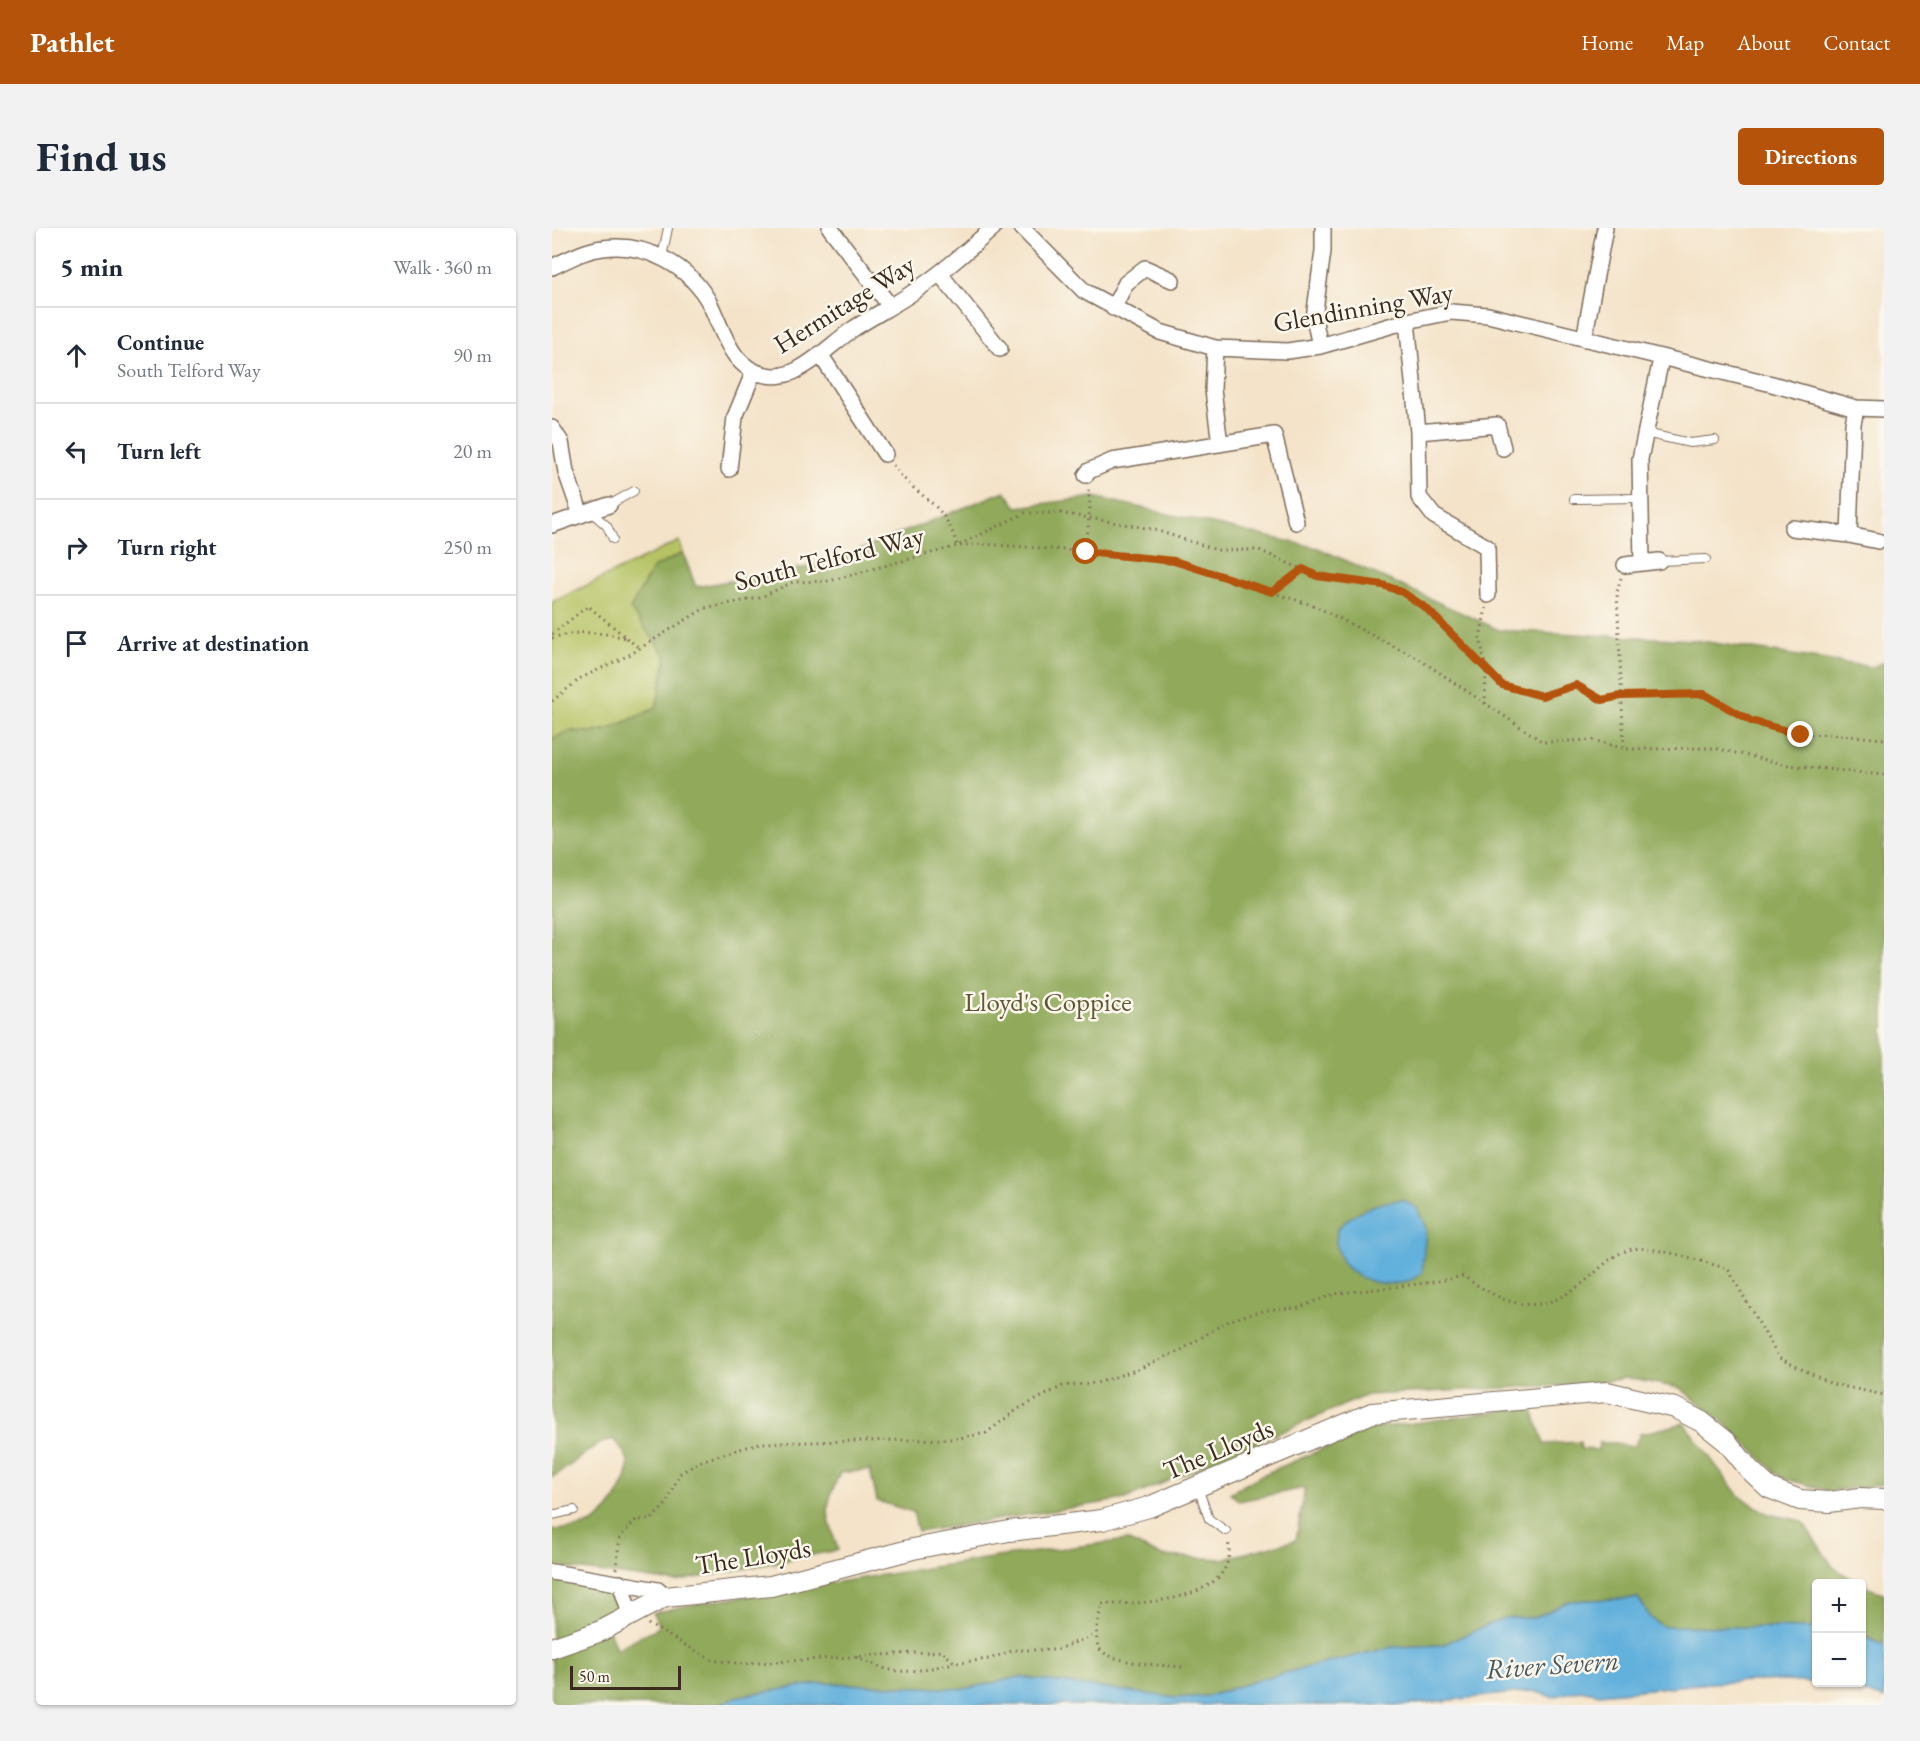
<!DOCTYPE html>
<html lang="en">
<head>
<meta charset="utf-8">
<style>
  :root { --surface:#fff; --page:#f2f2f3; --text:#1f2937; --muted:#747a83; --line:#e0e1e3; --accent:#b45309 }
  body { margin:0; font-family:"EB Garamond",serif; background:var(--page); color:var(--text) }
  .controls { position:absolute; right:18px; bottom:18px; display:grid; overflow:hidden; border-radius:6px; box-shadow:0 2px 4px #0004 }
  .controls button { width:54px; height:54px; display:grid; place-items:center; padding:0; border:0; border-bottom:2px solid var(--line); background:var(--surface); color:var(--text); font:30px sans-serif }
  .scale { position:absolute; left:18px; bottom:15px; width:111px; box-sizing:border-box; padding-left:6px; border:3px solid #3b2a1e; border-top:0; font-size:16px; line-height:21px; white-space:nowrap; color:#3b2a1e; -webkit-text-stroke:4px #fbf7ec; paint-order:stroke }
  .stop { position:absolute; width:18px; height:18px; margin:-14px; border:4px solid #b45309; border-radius:50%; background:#fff }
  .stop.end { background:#b45309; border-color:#fff; box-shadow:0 2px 6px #0008 }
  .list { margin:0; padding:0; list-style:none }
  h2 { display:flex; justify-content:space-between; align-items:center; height:78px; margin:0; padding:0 24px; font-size:26px }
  h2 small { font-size:20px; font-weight:400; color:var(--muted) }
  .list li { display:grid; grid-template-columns:39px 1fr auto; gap:18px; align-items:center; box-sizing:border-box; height:96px; padding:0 24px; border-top:2px solid var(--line) }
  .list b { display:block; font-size:22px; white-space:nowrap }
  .list p { margin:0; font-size:20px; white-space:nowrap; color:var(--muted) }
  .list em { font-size:20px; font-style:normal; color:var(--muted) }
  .icon { flex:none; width:33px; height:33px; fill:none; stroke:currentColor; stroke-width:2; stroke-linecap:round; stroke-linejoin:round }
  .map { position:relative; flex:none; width:1332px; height:1477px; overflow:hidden; border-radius:6px }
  header { display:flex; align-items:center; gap:36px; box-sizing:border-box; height:84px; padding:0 30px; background:var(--accent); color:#fff }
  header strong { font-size:28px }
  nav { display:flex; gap:33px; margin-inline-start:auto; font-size:21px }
  .intro { display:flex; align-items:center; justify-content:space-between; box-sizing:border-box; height:144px; padding:0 36px }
  h1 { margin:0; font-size:42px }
  .button { padding:15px 27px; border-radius:6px; background:var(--accent); color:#fff; font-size:21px; font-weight:700 }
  main { display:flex; gap:36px; padding:0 36px }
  aside { flex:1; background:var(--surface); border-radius:6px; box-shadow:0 2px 4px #0004 }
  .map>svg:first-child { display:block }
</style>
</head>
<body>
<header>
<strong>Pathlet</strong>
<nav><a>Home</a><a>Map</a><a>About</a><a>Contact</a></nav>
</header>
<div class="intro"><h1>Find us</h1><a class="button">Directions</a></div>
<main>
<aside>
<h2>5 min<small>Walk · 360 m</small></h2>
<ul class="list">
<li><svg class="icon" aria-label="ahead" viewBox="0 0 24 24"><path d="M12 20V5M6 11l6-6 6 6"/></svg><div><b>Continue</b><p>South Telford Way</p></div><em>90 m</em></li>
<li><svg class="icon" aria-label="left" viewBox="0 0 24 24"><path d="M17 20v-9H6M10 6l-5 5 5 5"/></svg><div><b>Turn left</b></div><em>20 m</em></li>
<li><svg class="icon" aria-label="right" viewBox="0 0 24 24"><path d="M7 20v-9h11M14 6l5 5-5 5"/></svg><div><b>Turn right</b></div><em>250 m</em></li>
<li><svg class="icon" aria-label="arrive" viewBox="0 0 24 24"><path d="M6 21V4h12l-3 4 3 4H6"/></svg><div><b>Arrive at destination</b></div></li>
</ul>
</aside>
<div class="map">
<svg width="1332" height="1477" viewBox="0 0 1332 1477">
  <rect width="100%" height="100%" fill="#fbf7ec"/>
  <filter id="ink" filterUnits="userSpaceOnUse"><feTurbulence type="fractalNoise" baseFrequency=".0167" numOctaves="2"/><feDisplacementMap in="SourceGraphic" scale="12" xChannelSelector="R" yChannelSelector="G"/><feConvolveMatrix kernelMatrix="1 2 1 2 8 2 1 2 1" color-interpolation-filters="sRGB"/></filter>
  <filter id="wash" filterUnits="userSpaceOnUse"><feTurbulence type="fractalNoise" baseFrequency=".008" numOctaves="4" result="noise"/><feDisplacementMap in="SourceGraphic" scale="24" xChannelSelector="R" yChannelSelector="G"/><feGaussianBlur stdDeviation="1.35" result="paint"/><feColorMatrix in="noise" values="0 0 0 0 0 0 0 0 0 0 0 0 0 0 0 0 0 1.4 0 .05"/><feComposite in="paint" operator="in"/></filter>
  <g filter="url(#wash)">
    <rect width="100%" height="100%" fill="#f4e3c9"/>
    <path fill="#b6c365" stroke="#787642" stroke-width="1.5" d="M 127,313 L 131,325 L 101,340 L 79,381 L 115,429 L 104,480 L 58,501 L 42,504 L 17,503 L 0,511 L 0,374 Z"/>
    <path fill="#90a95a" stroke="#666a3c" stroke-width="1.5" d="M 453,263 L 465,279 L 542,269 L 766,320 L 947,402 L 1142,412 L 1320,439 L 1332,434 L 1332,1256 L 1277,1263 L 1230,1250 L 1170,1193 L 1128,1160 L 1074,1150 L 1033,1156 L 815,1167 L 574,1271 L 366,1304 L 361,1284 L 325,1273 L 318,1242 L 288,1245 C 270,1283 275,1284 286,1322 L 123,1354 L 0,1338 L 0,1302 C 14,1301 29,1301 42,1294 C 57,1285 82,1249 75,1230 C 73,1224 66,1217 61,1211 C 35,1217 23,1238 0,1249 L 0,511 L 17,503 L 42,504 L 58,501 L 104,480 L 115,429 L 78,381 L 101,340 L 131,325 L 144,359 L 273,336 Z
      M 980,1179 L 992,1216 L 1028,1214 L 1029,1221 L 1046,1222 L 1047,1215 L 1064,1215 L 1079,1219 L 1084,1215 L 1088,1206 L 1132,1195 L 1186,1267 L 1216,1286 L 1250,1293 L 1281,1339 L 1306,1355 L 1264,1356 L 1264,1400 L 1110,1398 L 1099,1390 L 1086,1370 L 1017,1373 L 983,1390 L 952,1390 L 890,1417 L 840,1419 L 712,1450 L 657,1468 L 624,1470 L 468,1449 L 412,1461 L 271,1455 L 187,1468 L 164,1477 L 0,1477 L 0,1349 L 63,1359 L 71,1383 L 54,1394 L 64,1421 L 107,1399 L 101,1385 L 132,1378 L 445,1329 L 575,1312 L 609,1328 L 671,1331 L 744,1312 L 753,1260 L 687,1273 L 678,1265 L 708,1248 L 817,1201 Z
      M 1310,1358 L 1332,1365 L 1332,1417 L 1310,1408 Z"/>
    <path fill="#62b0dc" stroke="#4e6d7d" stroke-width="1.5" d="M 851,972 L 865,980 L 874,1001 L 870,1045 C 865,1048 859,1053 854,1054 C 827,1060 791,1050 785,1020 C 783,1015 785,1007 785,1001 C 804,982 824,974 851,972 Z
      M 1086,1370 L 1099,1390 L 1110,1398 L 1264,1400 L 1264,1454 L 1310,1454 L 1310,1408 L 1332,1417 L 1332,1471 C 1243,1438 1140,1458 1048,1466 L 1028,1462 L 1000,1469 L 981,1463 L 854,1477 L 164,1477 L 187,1468 L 271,1455 L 412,1461 L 468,1449 L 624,1470 L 657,1468 L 712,1450 L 840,1419 L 890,1417 L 952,1390 L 983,1390 L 1017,1373 Z"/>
  </g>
  <g filter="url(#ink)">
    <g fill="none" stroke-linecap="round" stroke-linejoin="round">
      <g stroke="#7c6b5a" stroke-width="10">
        <path id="service" d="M 110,29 L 116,0
          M 1093,205 L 1138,215 L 1163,212
          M 1022,271 L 1088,270
          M 57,277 L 82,263
          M 39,284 L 55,298 L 61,311
          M 1107,333 L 1154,331
          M 646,1260 L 657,1291 L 674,1303
          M 0,1287 L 22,1282"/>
      </g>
      <g stroke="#7c6b5a" stroke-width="18">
        <path id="minor" d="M 278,0 L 338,78
          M 470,0 L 532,63 L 608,104 L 663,120 L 736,123 L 768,118 L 855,93 L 899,84 L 936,87 L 1220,156 L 1304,180 L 1332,181
          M 0,39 C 17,31 33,22 51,20 C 94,14 138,38 158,76 C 172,104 179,141 214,147 C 223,149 234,147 241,144 C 263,134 281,115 301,101 C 321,88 343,77 363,63 C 391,44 416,22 441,0
          M 388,46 L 448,121
          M 561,80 L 574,55 L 593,40 L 620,52
          M 855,93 L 866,204 L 867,269 L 882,288 L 935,319 L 936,367
          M 1032,111 L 1053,0
          M 768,118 L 762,90 L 771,23 L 771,0
          M 663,120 L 661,162 L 668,216
          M 268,126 L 333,226
          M 1304,180 L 1301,196 L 1297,307 L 1326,313
          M 0,200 L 9,214 L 14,244 L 29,287
          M 866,204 L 945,197 L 951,220
          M 177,241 L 183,189 L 202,143
          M 534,247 L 537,243 L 560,233 L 722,207 L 744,294
          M 0,297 L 57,277
          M 1240,300 L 1297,307
          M 1090,335 L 1088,231 L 1109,131
          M 1073,337 L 1107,333
          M 0,1344 L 106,1362 L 113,1369
          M 68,1355 L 78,1386"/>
      </g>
      <g stroke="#7c6b5a" stroke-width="22">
        <path id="tertiary" d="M 0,1420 L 49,1403 L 113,1369 L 219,1358 L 361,1321 L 457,1303 L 550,1292 L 597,1279 L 820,1185 L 1055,1164 L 1123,1180 L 1150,1194 L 1175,1214 L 1197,1241 L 1217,1260 L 1248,1272 L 1277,1274 L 1308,1270 L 1332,1271"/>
      </g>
      <path stroke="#7c6b5a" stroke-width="3" stroke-dasharray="1.5 4.5" stroke-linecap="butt" d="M 341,237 C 365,272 393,271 405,318 L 473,285 L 509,285 L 600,301 L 665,322 L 707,322 L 765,348 L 831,357 L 850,364 L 874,380 L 950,457 L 990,468 L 1024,457 L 1050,472 L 1069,468 L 1152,466 L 1199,493 L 1249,507 L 1276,506 L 1332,511
        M 534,323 L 538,278 L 536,261
        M 1069,350 L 1065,364 L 1072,520
        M 721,363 L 751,341
        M 0,406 L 36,378 L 87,420
        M 0,410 C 26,402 49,404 75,410
        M 0,473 L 29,450 L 77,427 L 153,380 L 207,370 L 241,354 L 277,353 L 405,318 L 431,316 L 541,324 L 622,333 L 763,378 L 867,431 L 991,514 L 1040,512 L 1074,521 L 1162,520 L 1236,537 L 1332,547
        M 933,476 L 934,442 L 928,409 L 934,380
        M 64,1341 L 68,1309 L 84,1292 L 100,1291 L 116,1274 L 127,1246 L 149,1233 L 208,1215 L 402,1211 L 434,1205 L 466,1181 L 511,1158 L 545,1155 L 584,1142 L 631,1121 L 674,1094 L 697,1086 L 721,1081 L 746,1080 L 782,1066 L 882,1054 L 911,1048 C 953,1076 983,1091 1028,1057 C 1045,1045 1059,1025 1081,1021 C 1100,1017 1156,1035 1176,1041 L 1227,1130 L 1280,1156 L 1332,1167
        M 96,1396 L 160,1432 L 192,1436 L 390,1423 L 403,1435 L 437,1431 L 462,1422 L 504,1422 L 544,1406
        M 304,1429 C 346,1450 359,1444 403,1435
        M 630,1439 C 612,1437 553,1436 546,1418 C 542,1405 547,1389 550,1376 C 589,1376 688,1374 676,1313"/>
      <use href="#service" stroke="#fff" stroke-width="8"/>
      <use href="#minor" stroke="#fff" stroke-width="15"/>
      <use href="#tertiary" stroke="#fff" stroke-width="20"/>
    </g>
  </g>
  <g fill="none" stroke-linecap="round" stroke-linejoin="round" filter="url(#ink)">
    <path stroke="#b45309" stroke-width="8" d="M 534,324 L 622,333 L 720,364 L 751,341 L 765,348 L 831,357 L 850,364 L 874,380 L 950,457 L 990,468 L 1024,457 L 1050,472 L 1069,468 L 1152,466 L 1199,493 L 1249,507"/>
  </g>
  <g text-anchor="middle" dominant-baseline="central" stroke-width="5" stroke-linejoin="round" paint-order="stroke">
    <g font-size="27" fill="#3b2a1e" stroke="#fbf7ec">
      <text transform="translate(292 76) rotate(-32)">Hermitage Way</text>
      <text transform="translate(811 79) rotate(-10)">Glendinning Way</text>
      <text transform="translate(277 330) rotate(-14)">South Telford Way</text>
      <text transform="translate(666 1221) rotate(-23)">The Lloyds</text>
      <text transform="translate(201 1328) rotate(-9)">The Lloyds</text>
    </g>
    <g font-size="27" fill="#605833" stroke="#fbf7ec">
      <text x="496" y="773">Lloyd's Coppice</text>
    </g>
    <g font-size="28" font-style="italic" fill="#495960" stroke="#fbf7ec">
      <text transform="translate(1000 1436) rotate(-4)">River Severn</text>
    </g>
  </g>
</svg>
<div class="controls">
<button>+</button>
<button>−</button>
</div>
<div class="scale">50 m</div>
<div class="stop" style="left:534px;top:324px"></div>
<div class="stop end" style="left:1249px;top:507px"></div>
</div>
</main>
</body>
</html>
